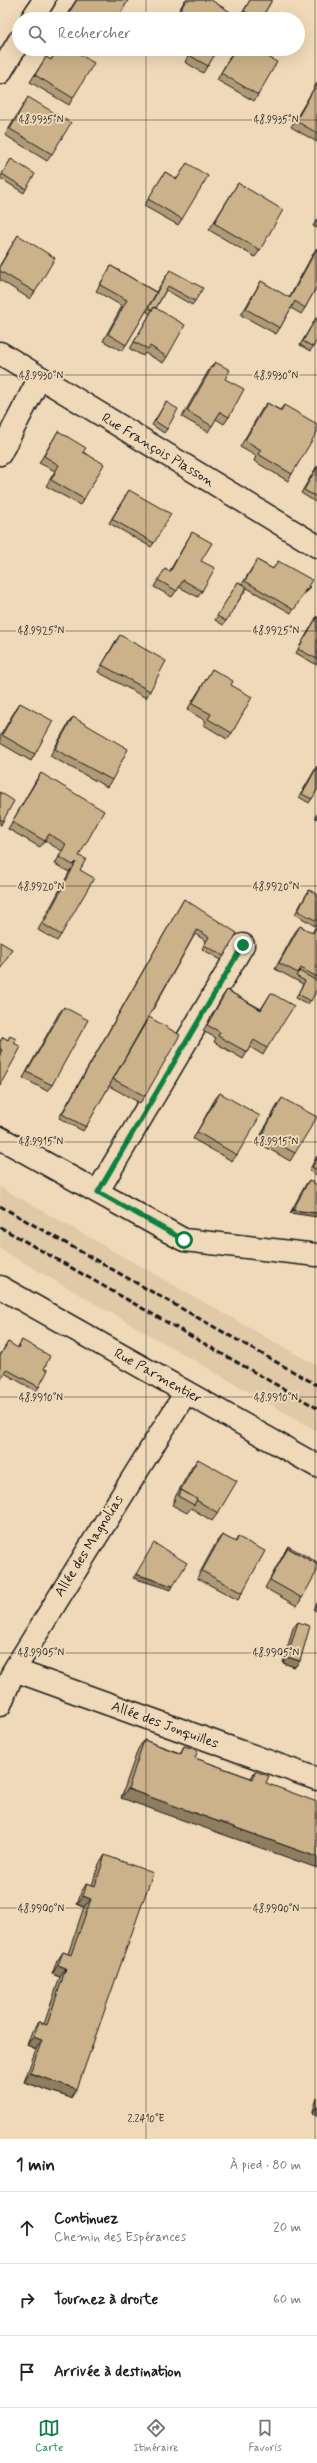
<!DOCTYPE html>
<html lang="fr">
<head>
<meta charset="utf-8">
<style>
  :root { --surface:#fff; --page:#f2f2f2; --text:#222; --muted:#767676; --line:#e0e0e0; --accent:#0b8043 }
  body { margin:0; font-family:Mynerve,sans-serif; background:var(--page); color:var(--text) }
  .stop { position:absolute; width:12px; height:12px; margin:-9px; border:3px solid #0b8043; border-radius:50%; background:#fff }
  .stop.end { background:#0b8043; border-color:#fff; box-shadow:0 1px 4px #0008 }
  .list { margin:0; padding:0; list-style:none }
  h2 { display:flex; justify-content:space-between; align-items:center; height:52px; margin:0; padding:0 16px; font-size:17px }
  h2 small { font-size:13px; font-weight:400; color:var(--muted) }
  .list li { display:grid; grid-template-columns:26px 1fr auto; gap:12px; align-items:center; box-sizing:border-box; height:72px; padding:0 16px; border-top:1px solid var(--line) }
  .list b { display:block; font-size:15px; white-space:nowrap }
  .list p { margin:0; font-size:13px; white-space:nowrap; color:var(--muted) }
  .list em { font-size:13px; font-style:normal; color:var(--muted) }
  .icon { flex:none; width:22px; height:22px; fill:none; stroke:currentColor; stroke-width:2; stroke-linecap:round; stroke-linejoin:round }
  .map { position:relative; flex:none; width:317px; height:2139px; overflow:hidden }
  .search { position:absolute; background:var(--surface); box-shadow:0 4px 16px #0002; left:12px; right:12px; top:12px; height:44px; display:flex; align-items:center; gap:10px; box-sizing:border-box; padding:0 14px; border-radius:22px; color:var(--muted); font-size:15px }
  .sheet { height:268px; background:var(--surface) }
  nav { display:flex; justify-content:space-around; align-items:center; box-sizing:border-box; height:56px; border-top:1px solid var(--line); background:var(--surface); font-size:11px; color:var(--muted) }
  nav a { display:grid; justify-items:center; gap:2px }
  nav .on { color:var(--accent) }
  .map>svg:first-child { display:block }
</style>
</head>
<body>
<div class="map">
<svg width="317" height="2139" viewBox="0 0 317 2139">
  <rect width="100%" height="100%" fill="#efd9b8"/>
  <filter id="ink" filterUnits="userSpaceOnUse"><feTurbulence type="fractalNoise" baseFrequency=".025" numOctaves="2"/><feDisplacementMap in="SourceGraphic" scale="8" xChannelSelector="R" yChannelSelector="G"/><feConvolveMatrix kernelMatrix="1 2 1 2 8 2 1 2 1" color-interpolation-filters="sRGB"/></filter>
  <g filter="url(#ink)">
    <path fill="#e0c9a7" d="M 0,1187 L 317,1366 L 317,1431 L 0,1249 Z"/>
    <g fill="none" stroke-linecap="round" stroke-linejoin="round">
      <g stroke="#1c1c1c" stroke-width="25">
        <path id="minor" d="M 32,19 L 44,0
          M 0,73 L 19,41
          M 0,353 L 317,546
          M 0,454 L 40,377
          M 0,1138 L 184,1240 L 317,1255
          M 98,1191 L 243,945
          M 0,1287 L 317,1466
          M 14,1670 L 317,1779
          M 0,1705 L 14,1670 L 186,1392"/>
      </g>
      <use href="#minor" stroke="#efd9b8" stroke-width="22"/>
      <path stroke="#1c1c1c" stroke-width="3" stroke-dasharray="6 3" stroke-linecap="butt" d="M 0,1206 L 317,1385
        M 0,1227 L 317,1408"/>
    </g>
    <path fill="#af9977" stroke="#1c1c1c" d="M 76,0 L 128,0 L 117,19 L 64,19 Z
      M 185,0 L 211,0 L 235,19 L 174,19 Z
      M 250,0 L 272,0 L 261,19 L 249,19 L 241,15 Z
      M 57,49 L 71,49 L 73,98 L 69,105 L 30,82 L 46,57 L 51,60 Z
      M 192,49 L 218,49 L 203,73 L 185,62 Z
      M 234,49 L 254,49 L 258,95 L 254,101 L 217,80 Z
      M 317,83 L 317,142 L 291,127 Z
      M 28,97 L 52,154 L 47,161 L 5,135 Z
      M 11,159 L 26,189 L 24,193 L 0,178 Z
      M 187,163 L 182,219 L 178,225 L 144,206 L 165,172 L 177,179 Z
      M 238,183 L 260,250 L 255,257 L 209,230 Z
      M 317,219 L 317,228 L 313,226 Z
      M 18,235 L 35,292 L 30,299 L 0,280 L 0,265 Z
      M 317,248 L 317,286 L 305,308 L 301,314 L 291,308 L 280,328 L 276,334 L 241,315 L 257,288 L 261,281 L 289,298 L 314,252 Z
      M 111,266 L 156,292 L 170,270 L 195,301 L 192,305 L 166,290 L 156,308 L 167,357 L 163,363 L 145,353 L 143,356 L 130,349 L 150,314 L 146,311 L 126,345 L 122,351 L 103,341 L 122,306 L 96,291 Z
      M 316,318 L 313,347 L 310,351 L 300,345 Z
      M 215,362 L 225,379 L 229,417 L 224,424 L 216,419 L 208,432 L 182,417 L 210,368 Z
      M 166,402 L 167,429 L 164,433 L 152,425 Z
      M 267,403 L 280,410 L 284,405 L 292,474 L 288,481 L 254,461 L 256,456 L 240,447 L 262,409 Z
      M 58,431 L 83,452 L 84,499 L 80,505 L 46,486 L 55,471 L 39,463 L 54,438 Z
      M 317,466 L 317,503 L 301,493 Z
      M 129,490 L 154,543 L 151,547 L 109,523 Z
      M 192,532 L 201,561 L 202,591 L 198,597 L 179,587 L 172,597 L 154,587 L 165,569 L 169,572 L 188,539 Z
      M 257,560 L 273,569 L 278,561 L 310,587 L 307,591 L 304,592 L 291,613 L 247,588 L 223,625 L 215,620 L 238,582 L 242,584 Z
      M 317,616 L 317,665 L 296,653 Z
      M 120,635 L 150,691 L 146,698 L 98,672 L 115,642 Z
      M 212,669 L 231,685 L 232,733 L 227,739 L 204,725 L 206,721 L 187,710 L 208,676 Z
      M 20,703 L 35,754 L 31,761 L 0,743 L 0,736 L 16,709 Z
      M 73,717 L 112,780 L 107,787 L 50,756 L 68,724 Z
      M 317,766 L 317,790 L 309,803 L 299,797 Z
      M 41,773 L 79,856 L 80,870 L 61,935 L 57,941 L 38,930 L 71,869 L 69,872 L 55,864 L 62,851 L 45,841 L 40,847 L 8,829 L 36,780 Z
      M 0,792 L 3,821 L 1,825 L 0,825 Z
      M 317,814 L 317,819 L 315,817 Z
      M 309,890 L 317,894 L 317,923 L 315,926 L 295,914 Z
      M 184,899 L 224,956 L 221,960 L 202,949 L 206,941 L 195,934 L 147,1020 L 145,1096 L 140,1103 L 109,1086 L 83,1131 L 59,1118 Z
      M 317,925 L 317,989 L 308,1004 L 296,998 L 303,984 L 275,969 L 295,932 L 300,926 L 312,933 Z
      M 227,990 L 261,1009 L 271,993 L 267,1048 L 263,1055 L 250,1047 L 243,1059 L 214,1042 L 216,1038 L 203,1031 L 222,997 Z
      M 64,1007 L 52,1085 L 47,1091 L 23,1078 L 59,1013 Z
      M 10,1036 L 14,1043 L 0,1085 L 0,1041 L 3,1037 L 8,1040 Z
      M 220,1093 L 237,1155 L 232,1161 L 193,1139 L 215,1099 Z
      M 282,1098 L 295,1153 L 290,1161 L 257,1142 L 277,1106 Z
      M 317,1156 L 317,1175 L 309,1171 Z
      M 309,1180 L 317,1185 L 290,1213 L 306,1184 Z
      M 22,1340 L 44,1369 L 39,1387 L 36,1391 L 4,1373 L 0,1381 L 0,1355 L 8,1342 L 17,1348 Z
      M 198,1459 L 218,1513 L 212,1521 L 191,1508 L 187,1513 L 172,1505 L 175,1499 L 174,1499 L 192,1467 Z
      M 222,1535 L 235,1542 L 238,1537 L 242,1593 L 238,1600 L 197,1578 L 217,1541 Z
      M 288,1546 L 302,1598 L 297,1606 L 265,1588 Z
      M 317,1603 L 317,1611 L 314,1610 Z
      M 298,1622 L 300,1661 L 295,1667 L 283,1663 L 293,1628 Z
      M 144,1740 L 180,1753 L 184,1746 L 195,1758 L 251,1778 L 255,1771 L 266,1783 L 121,1798 L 138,1749 Z
      M 105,1855 L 71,2098 L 24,2082 L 36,2049 L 27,2045 L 32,2031 L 39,2022 L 44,2024 L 60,1977 L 52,1974 L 57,1961 L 63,1952 L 68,1954 L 84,1907 L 77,1904 L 81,1892 L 87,1883 L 92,1885 L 99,1864 Z
      M 317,2098 L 317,2116 L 312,2114 Z"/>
    <path fill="#8f7d61" stroke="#1c1c1c" d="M 310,587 L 307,591 L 304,593 L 306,589 Z
      M 293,1210 L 317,1213 L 317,1217 L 290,1213 Z
      M 136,1574 L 173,1586 L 171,1590 L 133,1578 Z
      M 287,1657 L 300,1661 L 295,1667 L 283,1663 Z
      M 128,1789 L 317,1857 L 317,1868 L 121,1798 Z
      M 83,1896 L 91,1899 L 84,1907 L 77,1904 Z
      M 58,1965 L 66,1968 L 60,1977 L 52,1974 Z
      M 33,2037 L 42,2040 L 36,2049 L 27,2045 Z
      M 30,2073 L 77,2089 L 71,2098 L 24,2082 Z
      M 317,2106 L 317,2116 L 312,2114 Z"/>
    <path fill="#ccb28a" stroke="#1c1c1c" d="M 77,0 L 128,0 L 118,19 L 111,15 L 109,19 L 65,19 Z
      M 186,0 L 211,0 L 237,16 L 235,19 L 175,19 Z
      M 250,0 L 272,0 L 261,19 L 258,19 L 244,11 Z
      M 58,49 L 71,49 L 94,63 L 73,98 L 35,75 L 46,57 L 51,60 Z
      M 193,49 L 218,49 L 208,66 L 189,55 Z
      M 235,49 L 254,49 L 277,62 L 258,95 L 221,73 Z
      M 317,83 L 317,133 L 296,121 Z
      M 28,97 L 71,123 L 52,154 L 10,129 Z
      M 11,159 L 35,174 L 26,189 L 2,174 Z
      M 187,163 L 208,176 L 182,219 L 148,199 L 165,172 L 177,179 Z
      M 238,183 L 283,210 L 260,250 L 214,223 Z
      M 18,235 L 55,258 L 35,292 L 0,271 L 0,266 Z
      M 317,248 L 317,286 L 305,308 L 295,301 L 280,328 L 246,309 L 261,281 L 290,298 Z
      M 111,266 L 157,293 L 126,345 L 108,334 L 127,300 L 100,285 Z
      M 170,270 L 203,288 L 195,301 L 168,286 L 156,308 L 154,307 L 152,310 L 148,307 Z
      M 154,307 L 185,325 L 167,357 L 150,346 L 148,349 L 134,342 Z
      M 316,318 L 317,318 L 317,340 L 313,347 L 303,341 Z
      M 215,362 L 230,370 L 225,379 L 244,389 L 229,417 L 220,412 L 212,426 L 187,411 Z
      M 166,402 L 178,409 L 167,429 L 155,421 Z
      M 267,403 L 281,411 L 284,405 L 317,424 L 317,432 L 292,474 L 258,454 L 261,450 L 245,440 Z
      M 58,431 L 86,448 L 83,452 L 104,464 L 84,499 L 51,480 L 59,465 L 44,456 Z
      M 317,467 L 317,497 L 304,490 Z
      M 129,490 L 171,514 L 154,543 L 112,519 Z
      M 192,532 L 212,543 L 201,561 L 215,568 L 202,591 L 183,580 L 177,591 L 158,580 L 165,569 L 170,572 Z
      M 257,560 L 273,569 L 278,561 L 312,580 L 308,586 L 310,587 L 306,589 L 294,610 L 245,581 Z
      M 238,582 L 247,587 L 226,621 L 217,616 Z
      M 317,617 L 317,659 L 298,649 Z
      M 120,635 L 166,661 L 150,691 L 102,665 Z
      M 212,669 L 233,681 L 231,685 L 252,697 L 232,733 L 208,719 L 211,714 L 192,704 Z
      M 20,703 L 53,721 L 35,754 L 2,735 Z
      M 73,717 L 128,749 L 112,780 L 55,749 Z
      M 317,767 L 317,790 L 312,799 L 302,794 Z
      M 41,773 L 104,811 L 79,856 L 86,859 L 80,870 L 94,878 L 61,935 L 43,924 L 76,862 L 73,865 L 59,857 L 66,844 L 49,834 L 45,841 L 12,822 Z
      M 0,792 L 14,801 L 3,821 L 0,819 Z
      M 309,890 L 317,894 L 317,921 L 298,911 Z
      M 184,899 L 237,933 L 224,956 L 204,945 L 209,937 L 197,930 L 86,1127 L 62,1114 Z
      M 300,926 L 313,933 L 317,926 L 317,977 L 301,968 L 298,973 L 279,963 Z
      M 0,942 L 12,949 L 0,970 Z
      M 299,971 L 317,981 L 317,989 L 311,1001 L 298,994 L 305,981 L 296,976 Z
      M 227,990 L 261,1010 L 271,993 L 294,1006 L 267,1048 L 254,1040 L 247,1052 L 218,1036 L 220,1032 L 207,1025 Z
      M 64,1007 L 88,1020 L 52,1085 L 27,1072 Z
      M 149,1017 L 180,1035 L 145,1096 L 113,1079 Z
      M 10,1036 L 16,1039 L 14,1043 L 21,1047 L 0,1085 L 0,1054 L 2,1050 L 0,1048 L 0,1042 L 3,1037 L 8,1040 Z
      M 220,1093 L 260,1116 L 237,1155 L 197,1132 Z
      M 282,1098 L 317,1117 L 295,1153 L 262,1135 Z
      M 317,1157 L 317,1170 L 312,1167 Z
      M 309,1180 L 317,1185 L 317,1213 L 293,1210 Z
      M 22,1340 L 50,1356 L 44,1369 L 48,1370 L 39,1387 L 6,1369 L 3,1377 L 0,1375 L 0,1356 L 8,1342 L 18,1348 Z
      M 198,1459 L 237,1481 L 218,1513 L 196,1500 L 197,1499 L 181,1490 L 181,1491 L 180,1491 Z
      M 181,1490 L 197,1499 L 194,1505 L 178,1496 Z
      M 222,1535 L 236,1542 L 238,1537 L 265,1551 L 242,1593 L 202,1571 Z
      M 154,1543 L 187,1563 L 173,1586 L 136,1574 Z
      M 288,1546 L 317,1562 L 317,1564 L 288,1548 L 285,1552 Z
      M 288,1548 L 317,1564 L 317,1571 L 302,1598 L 270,1580 Z
      M 298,1622 L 310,1626 L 300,1661 L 287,1657 Z
      M 144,1740 L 181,1754 L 184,1746 L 198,1750 L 195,1758 L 253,1779 L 255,1771 L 269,1776 L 266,1783 L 317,1802 L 317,1857 L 128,1789 Z
      M 105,1855 L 153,1873 L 77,2089 L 30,2073 L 42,2040 L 33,2037 L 39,2022 L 47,2025 L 66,1968 L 58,1965 L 63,1952 L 71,1955 L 91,1899 L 83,1896 L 87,1883 L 95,1886 Z"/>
  </g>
  <g fill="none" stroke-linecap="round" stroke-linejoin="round" filter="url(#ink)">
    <path stroke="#0b8043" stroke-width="5" d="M 184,1240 L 98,1192 L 243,945"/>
  </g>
  <path fill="none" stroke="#1c1c1c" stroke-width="1" stroke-opacity="0.45" d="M 146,0 L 146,19M 315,0 L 315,2139M 146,49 L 146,2139M 0,120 L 317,120M 0,375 L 317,375M 0,631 L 317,631M 0,886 L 317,886M 0,1142 L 317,1142M 0,1397 L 317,1397M 0,1653 L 317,1653M 0,1908 L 317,1908"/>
  <g text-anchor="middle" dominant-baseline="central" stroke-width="4" stroke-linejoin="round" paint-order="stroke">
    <g font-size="14" fill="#1c1c1c" stroke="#efd9b8">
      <text transform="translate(158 450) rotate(31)">Rue François Plasson</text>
      <text transform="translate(158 1376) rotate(29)">Rue Parmentier</text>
      <text transform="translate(89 1546) rotate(-58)">Allée des Magnolias</text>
      <text transform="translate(165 1725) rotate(20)">Allée des Jonquilles</text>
    </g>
  </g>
  <g font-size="10" text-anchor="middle" fill="#1c1c1c" stroke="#efd9b8" stroke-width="4" stroke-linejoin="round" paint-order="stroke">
    <text x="41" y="123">48.9935°N</text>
    <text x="276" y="123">48.9935°N</text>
    <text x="41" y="379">48.9930°N</text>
    <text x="276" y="379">48.9930°N</text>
    <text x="41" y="634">48.9925°N</text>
    <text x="276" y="634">48.9925°N</text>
    <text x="41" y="890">48.9920°N</text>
    <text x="276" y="890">48.9920°N</text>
    <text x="41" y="1145">48.9915°N</text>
    <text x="276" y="1145">48.9915°N</text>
    <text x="41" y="1401">48.9910°N</text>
    <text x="276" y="1401">48.9910°N</text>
    <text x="41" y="1656">48.9905°N</text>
    <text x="276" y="1656">48.9905°N</text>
    <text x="41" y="1912">48.9900°N</text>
    <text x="276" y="1912">48.9900°N</text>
    <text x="146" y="2122">2.2410°E</text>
  </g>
</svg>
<div class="stop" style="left:184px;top:1240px"></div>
<div class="stop end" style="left:243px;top:945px"></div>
<div class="search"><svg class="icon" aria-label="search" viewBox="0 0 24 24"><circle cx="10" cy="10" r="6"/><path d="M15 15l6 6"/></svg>Rechercher</div>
</div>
<section class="sheet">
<h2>1 min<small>À pied · 80 m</small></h2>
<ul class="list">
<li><svg class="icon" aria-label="ahead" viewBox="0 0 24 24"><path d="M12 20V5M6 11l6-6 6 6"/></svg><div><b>Continuez</b><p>Chemin des Espérances</p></div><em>20 m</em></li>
<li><svg class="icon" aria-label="right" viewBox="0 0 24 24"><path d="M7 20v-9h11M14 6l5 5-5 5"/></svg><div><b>Tournez à droite</b></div><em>60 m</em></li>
<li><svg class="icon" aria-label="arrive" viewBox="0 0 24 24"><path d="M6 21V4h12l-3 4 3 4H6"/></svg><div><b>Arrivée à destination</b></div></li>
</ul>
</section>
<nav>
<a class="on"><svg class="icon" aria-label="map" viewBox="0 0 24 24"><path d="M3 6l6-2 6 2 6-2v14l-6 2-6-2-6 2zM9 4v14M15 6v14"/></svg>Carte</a>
<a><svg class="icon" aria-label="directions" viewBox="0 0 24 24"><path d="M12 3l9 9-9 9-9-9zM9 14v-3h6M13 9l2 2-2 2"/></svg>Itinéraire</a>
<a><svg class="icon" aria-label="saved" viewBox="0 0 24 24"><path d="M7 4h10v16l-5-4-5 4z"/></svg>Favoris</a>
</nav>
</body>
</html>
